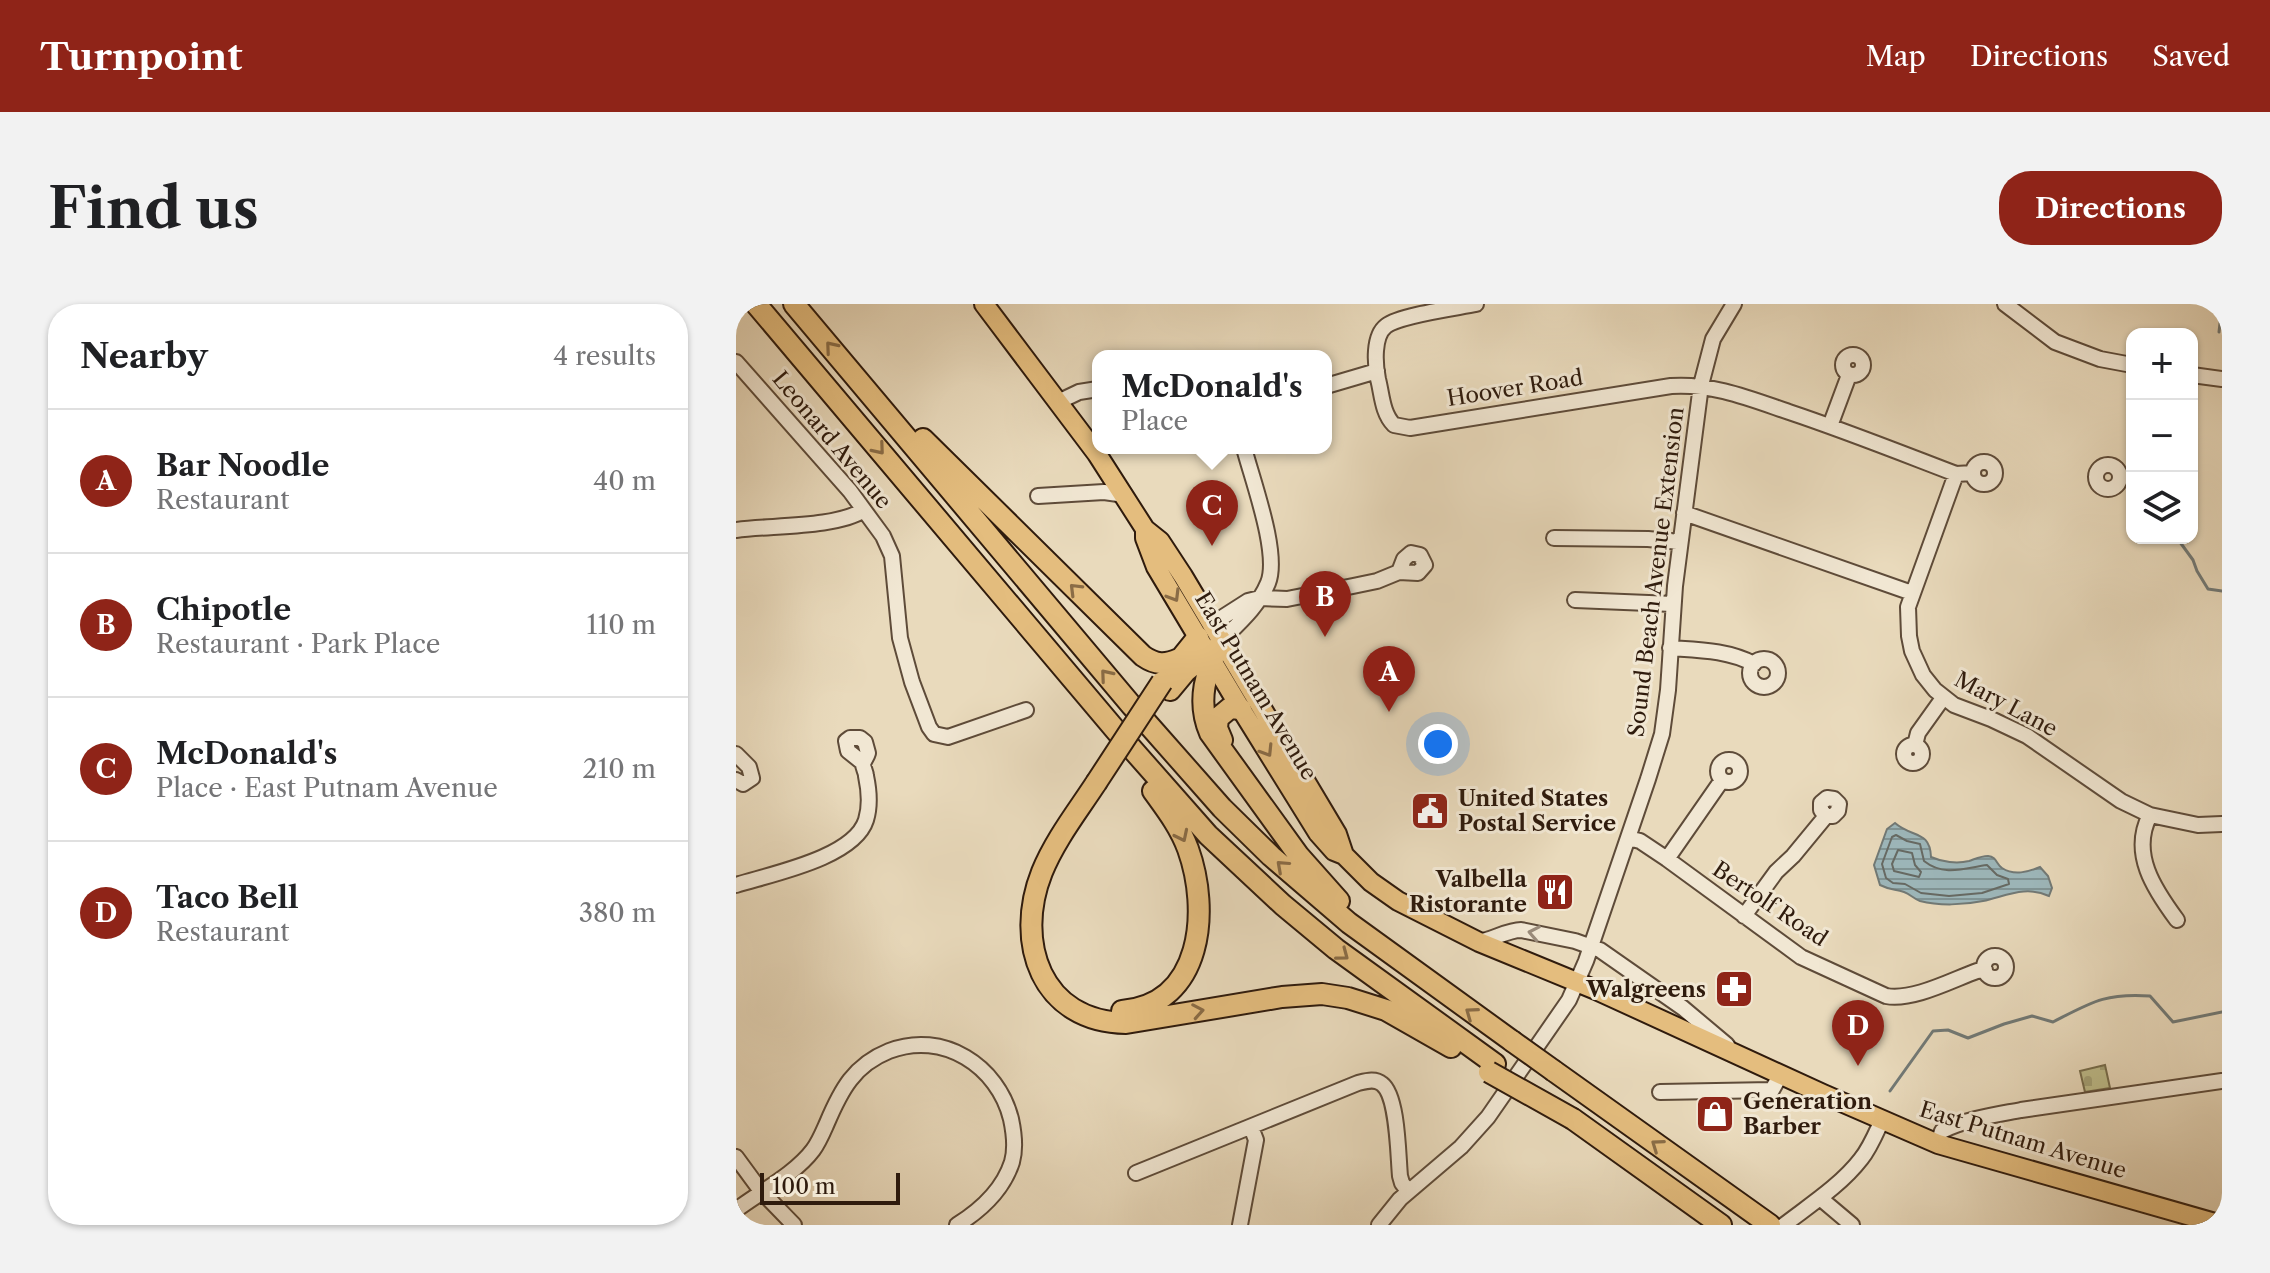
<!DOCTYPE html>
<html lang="en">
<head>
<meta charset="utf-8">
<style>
  :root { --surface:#fff; --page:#f2f2f2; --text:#202124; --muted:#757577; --line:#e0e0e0; --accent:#8f2418 }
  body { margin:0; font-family:"Libre Caslon Text",serif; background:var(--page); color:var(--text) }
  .controls { position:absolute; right:24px; top:24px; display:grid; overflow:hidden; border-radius:16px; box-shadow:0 2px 6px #0004 }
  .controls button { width:72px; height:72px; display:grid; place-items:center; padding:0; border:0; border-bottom:2px solid var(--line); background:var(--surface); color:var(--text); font:40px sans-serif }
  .scale { position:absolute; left:24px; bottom:20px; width:140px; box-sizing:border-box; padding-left:8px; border:4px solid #2f1b0d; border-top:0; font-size:22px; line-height:28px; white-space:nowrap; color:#2f1b0d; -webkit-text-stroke:6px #f1e7d3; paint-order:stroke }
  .you { position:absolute; left:702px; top:440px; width:28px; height:28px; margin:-20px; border:6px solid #fff; border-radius:50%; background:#1a73e8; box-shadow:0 0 0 12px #1a73e833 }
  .badge { display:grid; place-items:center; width:52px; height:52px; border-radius:50%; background:var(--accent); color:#fff; font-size:26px; font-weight:700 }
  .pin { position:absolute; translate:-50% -66px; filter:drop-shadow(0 2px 4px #0008) }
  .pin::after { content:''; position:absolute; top:42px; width:28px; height:24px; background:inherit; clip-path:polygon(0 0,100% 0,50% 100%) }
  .popup { position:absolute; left:356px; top:46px; width:240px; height:104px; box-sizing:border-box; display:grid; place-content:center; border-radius:16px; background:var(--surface); filter:drop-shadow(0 2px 6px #0005); font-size:26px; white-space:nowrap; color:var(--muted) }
  .popup b { font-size:30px; color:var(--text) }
  .popup::after { content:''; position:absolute; left:50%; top:100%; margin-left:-16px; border:16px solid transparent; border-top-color:var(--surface) }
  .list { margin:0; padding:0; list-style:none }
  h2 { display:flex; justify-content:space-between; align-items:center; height:104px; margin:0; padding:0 32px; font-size:34px }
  h2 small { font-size:26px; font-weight:400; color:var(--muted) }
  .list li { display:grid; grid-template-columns:52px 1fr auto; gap:24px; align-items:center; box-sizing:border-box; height:144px; padding:0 32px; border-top:2px solid var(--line) }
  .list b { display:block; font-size:30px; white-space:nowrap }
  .list p { margin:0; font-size:26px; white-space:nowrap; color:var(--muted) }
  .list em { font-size:26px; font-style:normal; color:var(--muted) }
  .icon { flex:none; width:44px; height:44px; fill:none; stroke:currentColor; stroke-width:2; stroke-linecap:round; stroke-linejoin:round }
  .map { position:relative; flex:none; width:1486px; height:921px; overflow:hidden; border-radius:32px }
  header { display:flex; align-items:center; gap:48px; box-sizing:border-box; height:112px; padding:0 40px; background:var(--accent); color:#fff }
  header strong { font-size:38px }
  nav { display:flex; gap:44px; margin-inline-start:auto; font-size:28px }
  .intro { display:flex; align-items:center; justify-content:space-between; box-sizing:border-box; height:192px; padding:0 48px }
  h1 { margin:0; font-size:56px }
  .button { padding:20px 36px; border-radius:32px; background:var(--accent); color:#fff; font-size:28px; font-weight:700 }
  main { display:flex; gap:48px; padding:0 48px }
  aside { flex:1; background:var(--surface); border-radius:32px; box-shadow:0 2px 6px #0004 }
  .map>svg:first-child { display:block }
</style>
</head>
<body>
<header>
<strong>Turnpoint</strong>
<nav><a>Map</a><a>Directions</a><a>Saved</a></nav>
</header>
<div class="intro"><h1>Find us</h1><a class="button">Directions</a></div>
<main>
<aside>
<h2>Nearby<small>4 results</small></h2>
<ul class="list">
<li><span class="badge">A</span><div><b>Bar Noodle</b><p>Restaurant</p></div><em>40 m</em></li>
<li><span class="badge">B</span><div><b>Chipotle</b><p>Restaurant · Park Place</p></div><em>110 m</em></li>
<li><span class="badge">C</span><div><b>McDonald's</b><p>Place · East Putnam Avenue</p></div><em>210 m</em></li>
<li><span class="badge">D</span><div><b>Taco Bell</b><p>Restaurant</p></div><em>380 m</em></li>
</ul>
</aside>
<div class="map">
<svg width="1486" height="921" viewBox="0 0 1486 921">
  <defs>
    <pattern id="cemetery-stones" width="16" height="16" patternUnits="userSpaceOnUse" patternTransform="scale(2)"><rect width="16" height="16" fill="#bebd8b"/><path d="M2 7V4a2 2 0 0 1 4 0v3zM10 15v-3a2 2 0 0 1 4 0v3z" fill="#a4a277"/></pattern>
    <pattern id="water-rules" width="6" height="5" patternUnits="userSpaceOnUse" patternTransform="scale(2)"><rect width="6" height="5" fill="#9db8bc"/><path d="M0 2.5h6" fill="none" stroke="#809597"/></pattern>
  </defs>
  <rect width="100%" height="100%" fill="#e9dabc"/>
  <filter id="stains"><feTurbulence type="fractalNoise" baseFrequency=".0025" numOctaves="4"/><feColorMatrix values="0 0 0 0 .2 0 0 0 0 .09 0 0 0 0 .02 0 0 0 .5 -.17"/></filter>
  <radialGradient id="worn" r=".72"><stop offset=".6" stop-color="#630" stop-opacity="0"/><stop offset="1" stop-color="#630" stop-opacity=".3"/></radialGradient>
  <path fill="url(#cemetery-stones)" stroke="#766c4c" stroke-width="2" d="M 1369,761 L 1374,784 L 1349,788 L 1344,767 Z"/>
  <path fill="url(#water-rules)" stroke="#717976" stroke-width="2" d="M 1159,519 C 1176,534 1194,526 1195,553 C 1206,558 1221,560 1233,557 C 1239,555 1245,552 1252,552 C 1261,553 1260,560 1266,564 C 1278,572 1292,568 1304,563 L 1312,572 L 1316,584 L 1313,592 C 1290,581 1270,592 1247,597 C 1228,601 1203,602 1184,597 C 1178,595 1174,590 1168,588 C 1158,585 1154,586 1144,581 L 1138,561 L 1151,525 Z"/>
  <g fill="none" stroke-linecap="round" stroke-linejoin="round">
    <path stroke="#666a64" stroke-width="2" d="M 1160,531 L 1171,537 L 1184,540 L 1188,557 C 1208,573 1229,564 1251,561 L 1261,571 L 1272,575 L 1273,580 L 1246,589 L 1213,592 L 1185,589 L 1169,580 L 1157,579 L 1150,574 L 1146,560 L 1156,533 Z
      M 1162,546 L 1176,549 L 1179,561 L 1185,568 L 1183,573 L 1158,567 L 1156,560 Z"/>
    <path stroke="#717976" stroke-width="3" d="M 1483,28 L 1486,2
      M 1441,234 L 1457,256 L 1461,267 L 1472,285 L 1486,287
      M 1154,787 L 1197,727 L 1212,726 L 1232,734 L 1268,720 L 1296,712 L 1317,718 C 1356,698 1369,689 1414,692 L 1437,718 L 1486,708"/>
    <g stroke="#5e4b39" stroke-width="18">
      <path id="minor" d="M 740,0 C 720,4 664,11 650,22 C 637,32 639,60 642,75 C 646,90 646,109 658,121 L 674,124 L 935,82 C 976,79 1015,95 1053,108 C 1110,127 1165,149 1220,170 L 1237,169
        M 1269,0 L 1319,38 L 1364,55 L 1396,61
        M1107 61a10 10 0 1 1 20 0a10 10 0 1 1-20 0Z
        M 0,58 L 114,187 L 147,232 L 156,252 L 164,334 L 176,378 L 193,423 L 198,430 L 212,433 L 290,406
        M 1456,71 L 1486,75
        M 590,82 L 641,67
        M 322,98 L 343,88 L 362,85
        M 1094,122 L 1113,71
        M1237 169a11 11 0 1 1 22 0a11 11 0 1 1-22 0Z
        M1360 173a12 12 0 1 1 24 0a12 12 0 1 1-24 0Z
        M 1220,170 L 1172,303 L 1173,332 L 1176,347 L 1187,371 L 1199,386 L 1218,401 L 1255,415 L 1291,432 L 1385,497 L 1414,511 L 1462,521 L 1486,520
        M 302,192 L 368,188 L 389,191
        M 948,209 L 1176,289
        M 0,226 C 36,221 99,224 128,206
        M 818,234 L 912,235 L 944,238
        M 839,296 L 937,300
        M 476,320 L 512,297 L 524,294 L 551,295 L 617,282 L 641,277 L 663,268 L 668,255 L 675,249 L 684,251 L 689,261 L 682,269 L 663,268
        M 485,337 C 503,319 522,303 532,279 C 544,250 516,175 508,144
        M 934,344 C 963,346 992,346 1018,360
        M1014 369a14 14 0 1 1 28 0a14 14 0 1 1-28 0Z
        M1168 450a9 9 0 1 1 18 0a9 9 0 1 1-18 0Z
        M 1179,441 L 1182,429 L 1207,394
        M 0,450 L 13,463 L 16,474 L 7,480 L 0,476
        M982 467a11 11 0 1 1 22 0a11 11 0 1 1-22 0Z
        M 1414,511 C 1394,549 1418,585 1441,616
        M 892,534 L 904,537 L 931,555 L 1065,653 L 1150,692 C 1177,697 1216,676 1241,667 L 1249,666
        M 931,555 L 986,476
        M 0,581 C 35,570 118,554 130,516 C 134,503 133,486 130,472 C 130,468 127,464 127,460 C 128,456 131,453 132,449 L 129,438 L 124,434 L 114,434 L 110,437 L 112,447 L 127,459
        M 1008,612 L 1040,568 L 1057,552 L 1090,512 L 1097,512 L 1102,507 L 1103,500 L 1098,495 L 1091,494 L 1085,499 L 1085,506 L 1090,512
        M 743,638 C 758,635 772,626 785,626 L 839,637 L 864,646 L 947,704 L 991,741
        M1248 663a11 11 0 1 1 22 0a11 11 0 1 1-22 0Z
        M 924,788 L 1036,786 L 1045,770
        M 1202,840 L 1206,827 C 1230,815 1259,811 1285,806 L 1486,777
        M 0,853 L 25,887 L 58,921
        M 400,869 L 622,779 C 630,777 639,774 646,780 C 662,792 662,852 664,872 L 666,879 L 672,887
        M 1084,894 L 1116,921
        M 0,906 C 24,888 59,870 77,846 C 83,838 87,828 91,819 C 105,786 118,761 153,747 C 207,726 262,762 275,815 C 278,829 280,844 276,858 C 267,886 245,906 221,921
        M 504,921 L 520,836 L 515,823
        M 643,921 L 664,895 L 725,843 L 752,813 L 833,696 L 850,657 L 912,475 L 926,430 L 932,386 L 939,282 L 965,81 L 977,35 L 998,0
        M 1048,921 C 1074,901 1105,881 1125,855 C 1134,844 1140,829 1146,816"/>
    </g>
    <g stroke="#2f1b0d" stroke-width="22">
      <path id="major" d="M 248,0 L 361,150 L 409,225 L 424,237 L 447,272 L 601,530 L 608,551
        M 409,225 L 409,234 L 420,263 L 505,405 L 582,529 L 598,547 L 608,551 L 635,578 L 662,597 L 743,638 L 860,686 L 1087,790 L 1202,840 L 1486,921"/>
    </g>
    <g stroke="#2f1b0d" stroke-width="24">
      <path id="highway" d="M 20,0 L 382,429 L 472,531 L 547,601 L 600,645 L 759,760
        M 58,0 L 396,402 L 486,504 L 535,552 L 613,619 L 776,737
        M 187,135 L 407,352 C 420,361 429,361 443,355
        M 485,337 C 470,366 460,397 474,429 L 563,552 L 603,597
        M 437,364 L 462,333
        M 434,386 L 449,368 L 471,349
        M 486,436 L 481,424 L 482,414 L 494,404 L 505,405
        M 360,479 C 341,508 319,536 306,568 C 278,638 305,718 390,719 L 546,693 L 586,690 L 612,694 L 650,706 L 715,743
        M 386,707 C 467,700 474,606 452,545 C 444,523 430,505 417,487
        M 818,767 L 1034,921
        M 837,815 L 985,921"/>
    </g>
    <use href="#minor" stroke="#f1e7d3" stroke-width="14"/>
    <use href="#major" stroke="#e4bd7e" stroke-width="18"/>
    <use href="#highway" stroke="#e4bd7e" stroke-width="20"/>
    <g stroke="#2f1b0d" stroke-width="24" stroke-linecap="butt">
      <path id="highway-bridge" d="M 360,479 L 426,378
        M 776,737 L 818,767
        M 753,768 L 837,815"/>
    </g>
    <use href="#highway-bridge" stroke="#e4bd7e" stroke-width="20"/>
  </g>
  <defs><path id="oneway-chevron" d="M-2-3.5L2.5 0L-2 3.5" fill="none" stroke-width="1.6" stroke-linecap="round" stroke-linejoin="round" transform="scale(2)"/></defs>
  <g stroke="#8a6c46">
    <use href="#oneway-chevron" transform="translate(95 43) rotate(-130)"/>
    <use href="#oneway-chevron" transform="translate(143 145) rotate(50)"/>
    <use href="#oneway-chevron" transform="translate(339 285) rotate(-135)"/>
    <use href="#oneway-chevron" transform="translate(438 292) rotate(59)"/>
    <use href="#oneway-chevron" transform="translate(370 371) rotate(-130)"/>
    <use href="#oneway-chevron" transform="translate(531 447) rotate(58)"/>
    <use href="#oneway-chevron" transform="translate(446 532) rotate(64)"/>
    <use href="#oneway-chevron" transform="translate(546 562) rotate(-138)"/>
    <use href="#oneway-chevron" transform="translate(607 651) rotate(37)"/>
    <use href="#oneway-chevron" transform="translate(462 707) rotate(-10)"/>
    <use href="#oneway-chevron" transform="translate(735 709) rotate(-144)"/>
    <use href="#oneway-chevron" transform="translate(921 841) rotate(-145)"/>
  </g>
  <use stroke="#9a8b7a" href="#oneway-chevron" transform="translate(798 629) rotate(-169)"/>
  <defs>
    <g id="civic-square" transform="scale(2)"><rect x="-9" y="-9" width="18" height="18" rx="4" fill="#8f2418" stroke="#f1e7d3"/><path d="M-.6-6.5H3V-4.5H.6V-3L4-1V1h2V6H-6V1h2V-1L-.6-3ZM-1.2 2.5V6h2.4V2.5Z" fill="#fff"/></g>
    <g id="restaurant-square" transform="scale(2)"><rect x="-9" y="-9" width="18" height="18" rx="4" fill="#8f2418" stroke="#f1e7d3"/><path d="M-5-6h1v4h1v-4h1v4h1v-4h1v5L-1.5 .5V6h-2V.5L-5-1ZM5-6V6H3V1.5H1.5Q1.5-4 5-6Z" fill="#fff"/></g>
    <g id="pharmacy-square" transform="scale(2)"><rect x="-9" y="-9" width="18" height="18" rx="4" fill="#8f2418" stroke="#f1e7d3"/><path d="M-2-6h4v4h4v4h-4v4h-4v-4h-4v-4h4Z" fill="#fff"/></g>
    <g id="shop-square" transform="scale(2)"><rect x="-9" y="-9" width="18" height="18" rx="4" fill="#8f2418" stroke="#f1e7d3"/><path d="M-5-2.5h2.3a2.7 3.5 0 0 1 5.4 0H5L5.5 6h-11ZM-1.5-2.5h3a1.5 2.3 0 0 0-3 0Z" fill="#fff"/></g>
  </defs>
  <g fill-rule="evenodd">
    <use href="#civic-square" x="694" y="507"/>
    <use href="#restaurant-square" x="819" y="588"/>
    <use href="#pharmacy-square" x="998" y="685"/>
    <use href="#shop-square" x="979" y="810"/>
  </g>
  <g text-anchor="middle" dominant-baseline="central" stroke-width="6" stroke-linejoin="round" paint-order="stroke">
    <g font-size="22" fill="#2f1b0d" stroke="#f1e7d3">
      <text transform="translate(779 84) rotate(-9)">Hoover Road</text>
      <text transform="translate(96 136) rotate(50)">Leonard Avenue</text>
      <text transform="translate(920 268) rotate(-83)">Sound Beach Avenue Extension</text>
      <text transform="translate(520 382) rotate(59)">East Putnam Avenue</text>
      <text transform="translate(1270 400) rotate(28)">Mary Lane</text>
      <text transform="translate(1034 600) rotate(34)">Bertolf Road</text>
      <text transform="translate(1287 836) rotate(17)">East Putnam Avenue</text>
    </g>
    <g font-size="22" font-weight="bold" fill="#2f1b0d" stroke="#f1e7d3" text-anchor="start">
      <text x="722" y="494">United States<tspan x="722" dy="25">Postal Service</tspan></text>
      <text x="791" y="575" text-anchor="end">Valbella<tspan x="791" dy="25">Ristorante</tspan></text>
      <text x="970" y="685" text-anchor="end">Walgreens</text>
      <text x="1007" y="797">Generation<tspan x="1007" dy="25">Barber</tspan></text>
    </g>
  </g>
  <rect width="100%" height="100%" filter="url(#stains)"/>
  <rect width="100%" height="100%" fill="url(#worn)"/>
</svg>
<div class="controls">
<button>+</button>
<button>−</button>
<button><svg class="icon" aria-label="layers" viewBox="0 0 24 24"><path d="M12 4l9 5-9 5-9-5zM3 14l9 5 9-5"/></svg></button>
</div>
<div class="scale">100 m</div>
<div class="you"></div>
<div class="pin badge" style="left:653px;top:408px">A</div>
<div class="pin badge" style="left:589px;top:333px">B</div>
<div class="pin badge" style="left:476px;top:242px">C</div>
<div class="popup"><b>McDonald's</b>Place</div>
<div class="pin badge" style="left:1122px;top:762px">D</div>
</div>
</main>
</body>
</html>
